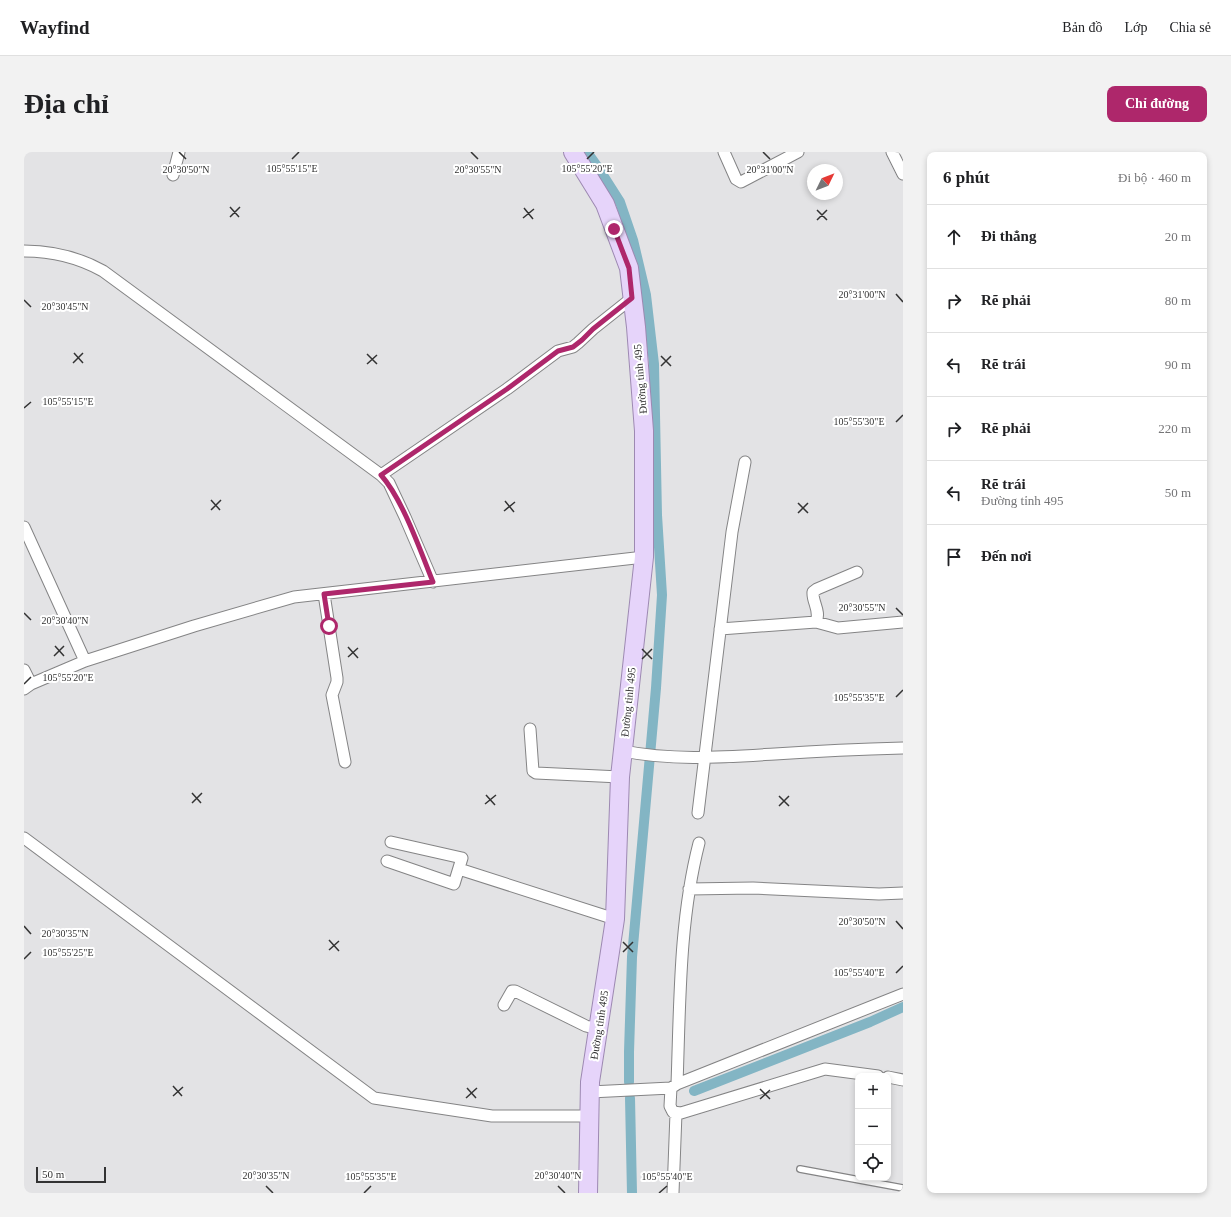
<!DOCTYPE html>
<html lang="vi">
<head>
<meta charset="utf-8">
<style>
  :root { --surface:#fff; --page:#f2f2f2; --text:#202124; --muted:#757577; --line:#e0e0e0; --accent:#ae276b }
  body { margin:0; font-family:Georgia,serif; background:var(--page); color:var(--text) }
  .controls { position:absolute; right:12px; bottom:12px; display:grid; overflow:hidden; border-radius:8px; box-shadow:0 2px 6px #0003 }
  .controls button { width:36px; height:36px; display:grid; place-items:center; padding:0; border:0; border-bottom:1px solid var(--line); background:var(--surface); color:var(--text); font:20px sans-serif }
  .compass { position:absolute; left:783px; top:12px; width:36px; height:36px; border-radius:50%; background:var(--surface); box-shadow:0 2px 6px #0003; rotate:47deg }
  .scale { position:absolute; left:12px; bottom:10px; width:70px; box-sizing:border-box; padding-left:4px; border:2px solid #333; border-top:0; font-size:11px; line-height:14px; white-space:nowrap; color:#333; -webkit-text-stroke:3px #fff; paint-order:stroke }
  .stop { position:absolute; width:12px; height:12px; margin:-9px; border:3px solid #ae276b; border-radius:50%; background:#fff }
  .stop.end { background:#ae276b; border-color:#fff; box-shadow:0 1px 4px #0008 }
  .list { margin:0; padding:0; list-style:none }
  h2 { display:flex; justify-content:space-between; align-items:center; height:52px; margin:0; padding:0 16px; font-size:17px }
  h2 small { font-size:13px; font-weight:400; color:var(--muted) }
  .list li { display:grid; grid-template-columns:26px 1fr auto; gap:12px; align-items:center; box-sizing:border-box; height:64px; padding:0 16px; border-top:1px solid var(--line) }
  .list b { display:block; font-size:15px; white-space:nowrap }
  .list p { margin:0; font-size:13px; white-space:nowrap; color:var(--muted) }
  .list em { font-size:13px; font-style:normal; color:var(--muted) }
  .icon { flex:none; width:22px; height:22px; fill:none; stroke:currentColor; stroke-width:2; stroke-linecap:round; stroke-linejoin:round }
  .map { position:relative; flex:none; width:879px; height:1041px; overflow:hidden; border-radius:8px }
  header { display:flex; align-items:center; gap:24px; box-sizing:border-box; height:56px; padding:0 20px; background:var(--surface); border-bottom:1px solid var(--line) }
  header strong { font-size:19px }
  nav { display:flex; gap:22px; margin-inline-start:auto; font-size:14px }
  .intro { display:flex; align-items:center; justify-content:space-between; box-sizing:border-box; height:96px; padding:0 24px }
  h1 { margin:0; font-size:28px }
  .button { padding:10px 18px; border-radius:8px; background:var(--accent); color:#fff; font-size:14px; font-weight:700 }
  main { display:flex; gap:24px; padding:0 24px }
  aside { flex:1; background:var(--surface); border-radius:8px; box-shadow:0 2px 6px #0003 }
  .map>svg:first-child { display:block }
</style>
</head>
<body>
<header>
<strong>Wayfind</strong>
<nav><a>Bản đồ</a><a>Lớp</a><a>Chia sẻ</a></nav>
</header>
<div class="intro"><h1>Địa chỉ</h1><a class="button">Chỉ đường</a></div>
<main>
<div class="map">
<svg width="879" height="1041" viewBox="0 0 879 1041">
  <rect width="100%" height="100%" fill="#e3e3e5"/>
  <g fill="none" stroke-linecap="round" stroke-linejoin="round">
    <path stroke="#83b5c4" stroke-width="10" d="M 563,0 L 575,17 L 596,50 L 609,88 L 622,143 L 630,212 L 633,363 L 638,443 L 632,536 L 608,805 L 605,900 L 605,930
      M 670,939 L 846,870 L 879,855
      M 606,946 L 608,1041"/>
    <g stroke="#848485" stroke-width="8">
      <path id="lane" d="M 776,1017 L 879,1036"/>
    </g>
    <g stroke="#848485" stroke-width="13">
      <path id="street" d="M 700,0 L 712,27 L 717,30 L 774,0
        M 868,0 L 879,22
        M 149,23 L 155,0
        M 0,99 C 28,99 54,105 79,119 L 357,323 L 365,331 L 381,365 L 409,430
        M 357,323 L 483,237 L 534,199 L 549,195 L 554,191 L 569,177 L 608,146
        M 0,375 L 61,509
        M 300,442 L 313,526 L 313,530 L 308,543 L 321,610
        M 792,470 C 797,459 788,450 789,440 L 793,437 L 833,420
        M 696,477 L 792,470 L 814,476 L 879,470
        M 0,518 L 7,532
        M 0,537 L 7,532 L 61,509 L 170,474 L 270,445 L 620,405
        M 506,577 L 509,619 L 512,621 L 596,625
        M 599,599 C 649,609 700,605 751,602 C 794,599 836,597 879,596
        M 674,661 L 708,380 L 721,310
        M 0,686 L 350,946 L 468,964 L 566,964
        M 363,709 L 430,732 L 438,706 L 367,690
        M 435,717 L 591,767
        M 665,737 L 729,736 L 855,742 L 879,741
        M 480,853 L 488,839 L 491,839 L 562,874 L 574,877
        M 864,925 L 879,928
        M 653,932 C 656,851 655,769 675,691
        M 647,936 L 653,932 L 879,842
        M 566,940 L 647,936 L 646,954 L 649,960 L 657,961 L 801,917 L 854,924
        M 649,1041 L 652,961"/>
    </g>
    <g stroke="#9d89b2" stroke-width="20">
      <path id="primary" d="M 549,0 L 581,52 L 605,116 L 612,175 L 620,279 L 620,405 L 596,625 L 591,767 L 566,930 L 564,1041"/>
    </g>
    <use href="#lane" stroke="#fff" stroke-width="5.5"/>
    <use href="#street" stroke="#fff" stroke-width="11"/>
    <use href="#primary" stroke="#e6d4fa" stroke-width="18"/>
  </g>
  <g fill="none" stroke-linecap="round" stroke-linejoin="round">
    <path stroke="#ae276b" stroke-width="5" d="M 305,474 L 300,442 L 409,430 C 396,398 379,348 357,323 L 483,237 L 534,199 L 549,195 L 558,188 L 569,177 L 608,146 L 605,116 L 590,77"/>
  </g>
  <path fill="none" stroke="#333" stroke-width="1.5" d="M 155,0 L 162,7M 447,0 L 454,7M 739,0 L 746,7M 268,7 L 275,0M 563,7 L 570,0M 206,55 L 215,65M 500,56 L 509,67M 793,58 L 803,68M 206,65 L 216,55M 499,66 L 510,57M 793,68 L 803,58M 872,142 L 879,150M 0,148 L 7,155M 50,201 L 59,211M 343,202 L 353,212M 637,204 L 647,214M 49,211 L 59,201M 343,212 L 353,203M 637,214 L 647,204M 0,256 L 7,250M 872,270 L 879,263M 187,348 L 196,358M 481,349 L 490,360M 774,351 L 784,361M 187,358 L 197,348M 480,359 L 491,350M 774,361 L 784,351M 872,456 L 879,463M 0,461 L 7,468M 31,494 L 40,504M 324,495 L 334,506M 618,497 L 628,507M 30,504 L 40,494M 324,505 L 334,496M 618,507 L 628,497M 0,532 L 7,525M 872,545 L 879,538M 168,641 L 177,651M 462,643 L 471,653M 755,644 L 765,654M 168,651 L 178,641M 461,652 L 472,643M 755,654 L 765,644M 872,769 L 879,777M 0,774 L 7,782M 305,788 L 315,799M 599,790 L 609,800M 305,798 L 315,789M 599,800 L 609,790M 0,807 L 7,800M 872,821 L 879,814M 149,934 L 158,944M 443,936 L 452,946M 736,937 L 746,947M 149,944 L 159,935M 442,946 L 453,936M 736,947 L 746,938M 242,1034 L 249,1041M 534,1034 L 541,1041M 340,1041 L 347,1034M 635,1041 L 643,1034"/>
  <g text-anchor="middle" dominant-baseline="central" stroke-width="4" stroke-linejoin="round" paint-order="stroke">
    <g font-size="11" fill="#333" stroke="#fff">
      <text transform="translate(616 227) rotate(-95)">Đường tỉnh 495</text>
      <text transform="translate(604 550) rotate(-84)">Đường tỉnh 495</text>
      <text transform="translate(575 873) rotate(-81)">Đường tỉnh 495</text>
    </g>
  </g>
  <g font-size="10" text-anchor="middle" fill="#333" stroke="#fff" stroke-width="4" stroke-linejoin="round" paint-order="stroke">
    <text x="268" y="20">105°55'15"E</text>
    <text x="563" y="20">105°55'20"E</text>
    <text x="162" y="21">20°30'50"N</text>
    <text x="454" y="21">20°30'55"N</text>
    <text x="746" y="21">20°31'00"N</text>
    <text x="838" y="146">20°31'00"N</text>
    <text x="41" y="158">20°30'45"N</text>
    <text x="44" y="253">105°55'15"E</text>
    <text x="835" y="273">105°55'30"E</text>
    <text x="838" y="459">20°30'55"N</text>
    <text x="41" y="472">20°30'40"N</text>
    <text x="44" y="529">105°55'20"E</text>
    <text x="835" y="549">105°55'35"E</text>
    <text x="838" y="773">20°30'50"N</text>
    <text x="41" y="785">20°30'35"N</text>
    <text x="44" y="804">105°55'25"E</text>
    <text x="835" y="824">105°55'40"E</text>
    <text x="242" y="1027">20°30'35"N</text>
    <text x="534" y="1027">20°30'40"N</text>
    <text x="347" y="1028">105°55'35"E</text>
    <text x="643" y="1028">105°55'40"E</text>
  </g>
</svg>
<div class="controls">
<button>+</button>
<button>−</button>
<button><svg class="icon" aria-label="locate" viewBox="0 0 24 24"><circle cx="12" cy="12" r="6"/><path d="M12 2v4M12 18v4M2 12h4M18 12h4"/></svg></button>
</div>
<svg class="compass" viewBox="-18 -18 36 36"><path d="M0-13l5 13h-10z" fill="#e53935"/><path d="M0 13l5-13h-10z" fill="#757577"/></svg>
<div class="scale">50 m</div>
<div class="stop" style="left:305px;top:474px"></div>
<div class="stop end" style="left:590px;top:77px"></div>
</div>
<aside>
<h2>6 phút<small>Đi bộ · 460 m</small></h2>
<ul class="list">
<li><svg class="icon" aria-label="ahead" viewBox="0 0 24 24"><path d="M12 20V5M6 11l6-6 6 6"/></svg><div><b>Đi thẳng</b></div><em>20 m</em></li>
<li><svg class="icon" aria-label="right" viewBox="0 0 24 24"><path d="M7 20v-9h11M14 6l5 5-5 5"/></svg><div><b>Rẽ phải</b></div><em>80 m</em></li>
<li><svg class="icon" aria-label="left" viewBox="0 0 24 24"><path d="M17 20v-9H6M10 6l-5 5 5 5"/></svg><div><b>Rẽ trái</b></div><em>90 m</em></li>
<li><svg class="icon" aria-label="right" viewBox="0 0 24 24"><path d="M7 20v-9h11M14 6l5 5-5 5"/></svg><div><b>Rẽ phải</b></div><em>220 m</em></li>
<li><svg class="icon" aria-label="left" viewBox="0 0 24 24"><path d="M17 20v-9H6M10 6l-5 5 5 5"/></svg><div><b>Rẽ trái</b><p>Đường tỉnh 495</p></div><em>50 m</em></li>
<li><svg class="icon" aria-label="arrive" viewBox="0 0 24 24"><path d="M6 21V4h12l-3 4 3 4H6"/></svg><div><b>Đến nơi</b></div></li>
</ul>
</aside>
</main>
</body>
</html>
